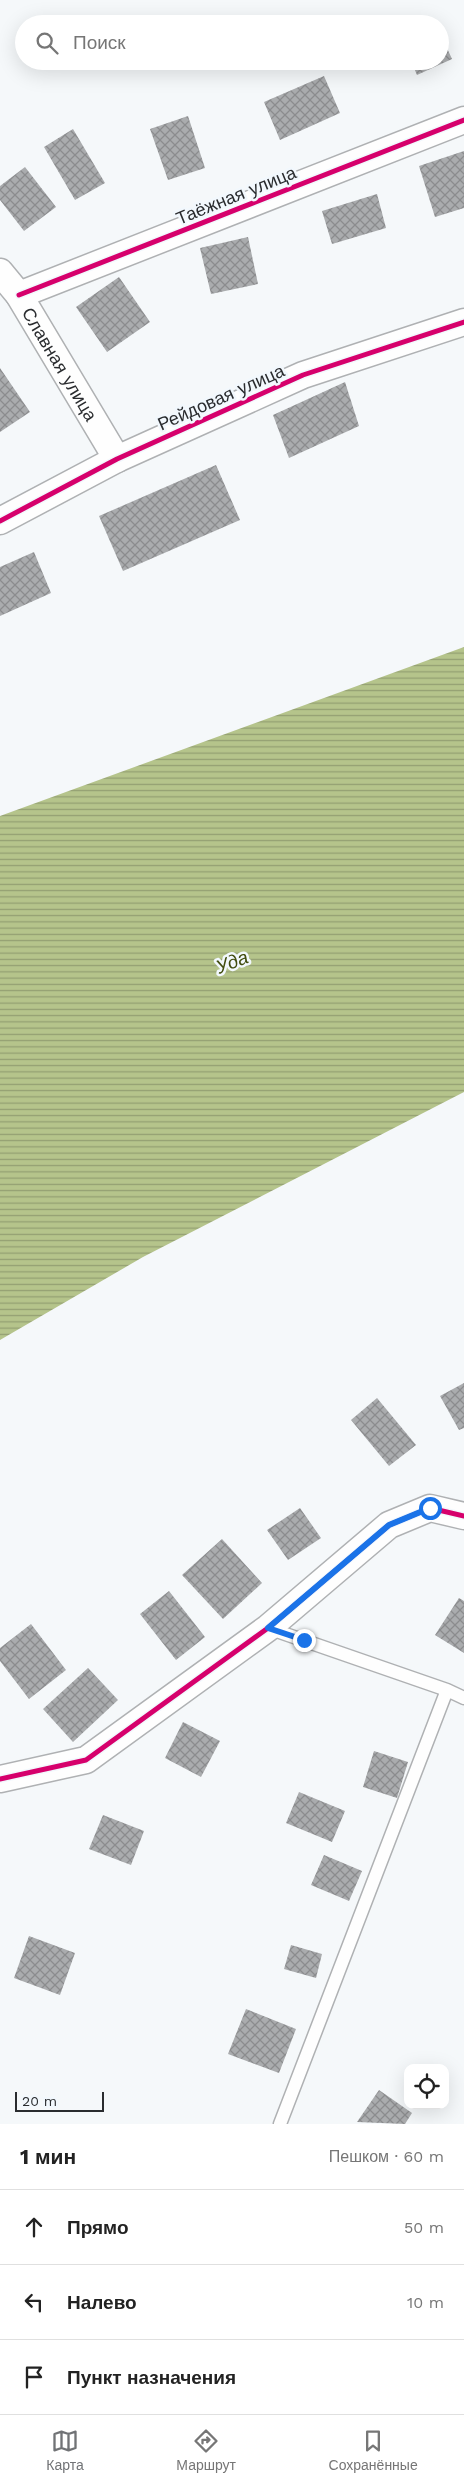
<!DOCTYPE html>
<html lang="ru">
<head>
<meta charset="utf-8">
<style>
  :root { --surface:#fff; --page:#f2f2f2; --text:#222; --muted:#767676; --line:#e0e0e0; --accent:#717376 }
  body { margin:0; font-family:"Work Sans",sans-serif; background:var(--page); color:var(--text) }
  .controls { position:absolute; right:15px; bottom:15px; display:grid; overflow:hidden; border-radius:10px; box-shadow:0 5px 20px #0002 }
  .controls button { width:45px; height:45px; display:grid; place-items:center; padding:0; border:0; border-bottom:1px solid var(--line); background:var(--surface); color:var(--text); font:25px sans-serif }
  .scale { position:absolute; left:15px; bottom:12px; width:89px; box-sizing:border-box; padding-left:5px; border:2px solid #2a2c2f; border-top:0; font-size:14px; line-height:18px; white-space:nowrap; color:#2a2c2f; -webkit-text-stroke:4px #f2f8fd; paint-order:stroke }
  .stop { position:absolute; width:15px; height:15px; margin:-11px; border:4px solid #1a73e8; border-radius:50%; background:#fff }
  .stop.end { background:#1a73e8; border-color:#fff; box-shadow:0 1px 5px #0008 }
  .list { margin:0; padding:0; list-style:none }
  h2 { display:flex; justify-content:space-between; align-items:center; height:65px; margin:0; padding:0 20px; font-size:21px }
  h2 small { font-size:16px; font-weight:400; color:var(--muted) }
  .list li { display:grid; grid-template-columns:32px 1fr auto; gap:15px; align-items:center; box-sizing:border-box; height:75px; padding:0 20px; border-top:1px solid var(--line) }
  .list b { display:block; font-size:19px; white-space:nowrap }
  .list em { font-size:16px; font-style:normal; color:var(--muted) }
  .icon { flex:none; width:28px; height:28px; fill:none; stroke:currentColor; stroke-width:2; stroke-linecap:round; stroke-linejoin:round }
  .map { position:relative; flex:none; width:464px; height:2124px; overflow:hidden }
  .search { position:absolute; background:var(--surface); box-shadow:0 5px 20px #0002; left:15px; right:15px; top:15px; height:55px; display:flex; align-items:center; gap:12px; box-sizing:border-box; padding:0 18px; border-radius:28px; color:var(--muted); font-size:19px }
  .sheet { height:290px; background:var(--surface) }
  nav { display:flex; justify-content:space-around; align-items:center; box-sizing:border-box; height:70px; border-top:1px solid var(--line); background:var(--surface); font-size:14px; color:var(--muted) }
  nav a { display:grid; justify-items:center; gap:2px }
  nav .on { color:var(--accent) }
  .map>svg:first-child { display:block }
</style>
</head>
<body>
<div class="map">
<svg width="464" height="2124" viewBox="0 0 464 2124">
  <defs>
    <pattern id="water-rules" width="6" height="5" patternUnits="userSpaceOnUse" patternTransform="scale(1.25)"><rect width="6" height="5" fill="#b5c48b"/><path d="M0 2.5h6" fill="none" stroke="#939f72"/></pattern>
    <pattern id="building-cross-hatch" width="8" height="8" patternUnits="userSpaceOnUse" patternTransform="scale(1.25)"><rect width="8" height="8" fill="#aaacae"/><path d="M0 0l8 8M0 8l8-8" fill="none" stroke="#8b8c8e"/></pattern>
  </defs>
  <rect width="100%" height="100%" fill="#f5f8fa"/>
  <path fill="url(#water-rules)" d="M 464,647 L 464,1092 L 143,1257 L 0,1340 L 0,816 Z"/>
  <path fill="url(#building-cross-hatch)" d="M 440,33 L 452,59 L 417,75 L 411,61 L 440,61 Z
    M 324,76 L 340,113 L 280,140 L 264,102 Z
    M 188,116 L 205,168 L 168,180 L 150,129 Z
    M 73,129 L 105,183 L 75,200 L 44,147 Z
    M 464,151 L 464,208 L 435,217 L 419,166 Z
    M 25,167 L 56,207 L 24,231 L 0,200 L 0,186 Z
    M 377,194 L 386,228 L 332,244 L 322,211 Z
    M 248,237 L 258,284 L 211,294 L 200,248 Z
    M 119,277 L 150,322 L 107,352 L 76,307 Z
    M 0,368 L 30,412 L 0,432 Z
    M 345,382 L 359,426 L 289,458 L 273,415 Z
    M 216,465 L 240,520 L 123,571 L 99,516 Z
    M 34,552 L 51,593 L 0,616 L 0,567 Z
    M 464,1383 L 464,1428 L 459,1430 L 440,1396 Z
    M 377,1398 L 416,1445 L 389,1466 L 351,1420 Z
    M 300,1508 L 321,1538 L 288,1560 L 267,1530 Z
    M 222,1539 L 262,1583 L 223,1619 L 182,1575 Z
    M 169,1591 L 205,1637 L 176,1660 L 140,1614 Z
    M 459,1598 L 464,1601 L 464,1653 L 435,1635 Z
    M 31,1624 L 66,1670 L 29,1699 L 0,1661 L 0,1648 Z
    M 88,1668 L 118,1700 L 73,1742 L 43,1709 Z
    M 183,1722 L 220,1741 L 201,1777 L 165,1758 Z
    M 374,1751 L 408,1762 L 397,1798 L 363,1787 Z
    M 299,1792 L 345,1811 L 332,1842 L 286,1823 Z
    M 103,1815 L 144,1831 L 131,1865 L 89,1849 Z
    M 324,1855 L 362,1871 L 349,1901 L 311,1885 Z
    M 29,1936 L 75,1953 L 60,1995 L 14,1978 Z
    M 291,1945 L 322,1954 L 316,1978 L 284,1969 Z
    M 246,2009 L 296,2029 L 279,2073 L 228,2054 Z
    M 379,2090 L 412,2113 L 405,2124 L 357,2122 Z"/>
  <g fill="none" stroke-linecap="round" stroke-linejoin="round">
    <g stroke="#afb1b3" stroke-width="15">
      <path id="service" d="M 268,1628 L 447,1690 L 464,1698
        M 280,2124 L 447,1690"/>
    </g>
    <g stroke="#afb1b3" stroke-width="29">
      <g id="minor">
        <path id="s1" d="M 0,272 L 19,295 L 117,459"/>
        <path d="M 19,295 L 464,120"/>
        <path d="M 0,521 L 117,459 L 303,375 L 464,322"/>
        <path d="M 0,1779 L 86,1760 L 268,1628 L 389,1525 L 430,1508 L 464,1516"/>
      </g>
    </g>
    <use href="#service" stroke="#fefefe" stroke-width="12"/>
    <use href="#minor" stroke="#fefefe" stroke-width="26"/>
    <g stroke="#f2f8fd" stroke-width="8">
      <path id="cycleway" d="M 19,295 L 464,120
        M 0,521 L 117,459 L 303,375 L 464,322
        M 0,1779 L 86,1760 L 268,1628 L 389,1525 L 430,1508 L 464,1516"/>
    </g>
    <use href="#cycleway" stroke="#d6006c" stroke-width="5"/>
  </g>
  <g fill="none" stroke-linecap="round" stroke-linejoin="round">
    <path stroke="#1a73e8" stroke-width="6" d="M 304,1640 L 268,1628 L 389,1525 L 430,1508"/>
  </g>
  <g text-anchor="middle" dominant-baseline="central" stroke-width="5" stroke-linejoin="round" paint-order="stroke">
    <g font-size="18" fill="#2a2c2f" stroke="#f2f8fd">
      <text transform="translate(236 195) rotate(-22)">Таёжная улица</text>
      <text stroke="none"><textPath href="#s1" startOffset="110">Славная улица</textPath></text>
      <text transform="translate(221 397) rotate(-24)">Рейдовая улица</text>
    </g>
    <g font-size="19" font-style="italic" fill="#414d0f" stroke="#f2f8fd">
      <text transform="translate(232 962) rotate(-21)">Уда</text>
    </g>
  </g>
</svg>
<div class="controls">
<button><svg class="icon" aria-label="locate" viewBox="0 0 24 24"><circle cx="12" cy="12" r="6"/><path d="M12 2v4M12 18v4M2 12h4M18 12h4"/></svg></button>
</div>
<div class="scale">20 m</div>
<div class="stop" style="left:430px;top:1508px"></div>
<div class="stop end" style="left:304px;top:1640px"></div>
<div class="search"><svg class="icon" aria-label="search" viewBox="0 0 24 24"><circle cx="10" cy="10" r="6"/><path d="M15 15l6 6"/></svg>Поиск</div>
</div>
<section class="sheet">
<h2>1 мин<small>Пешком · 60 m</small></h2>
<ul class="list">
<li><svg class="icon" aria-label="ahead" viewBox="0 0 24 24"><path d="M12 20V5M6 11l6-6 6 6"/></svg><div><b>Прямо</b></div><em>50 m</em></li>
<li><svg class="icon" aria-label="left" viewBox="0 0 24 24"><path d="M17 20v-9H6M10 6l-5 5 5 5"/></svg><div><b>Налево</b></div><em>10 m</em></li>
<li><svg class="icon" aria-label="arrive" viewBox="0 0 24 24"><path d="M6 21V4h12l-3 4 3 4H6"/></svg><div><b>Пункт назначения</b></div></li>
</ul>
</section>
<nav>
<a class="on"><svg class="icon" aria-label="map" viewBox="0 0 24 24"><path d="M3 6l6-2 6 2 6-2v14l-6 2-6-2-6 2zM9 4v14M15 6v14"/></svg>Карта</a>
<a><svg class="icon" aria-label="directions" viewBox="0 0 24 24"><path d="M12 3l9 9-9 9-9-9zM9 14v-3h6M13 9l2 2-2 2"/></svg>Маршрут</a>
<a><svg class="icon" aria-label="saved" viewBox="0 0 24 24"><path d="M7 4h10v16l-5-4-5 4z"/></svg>Сохранённые</a>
</nav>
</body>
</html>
